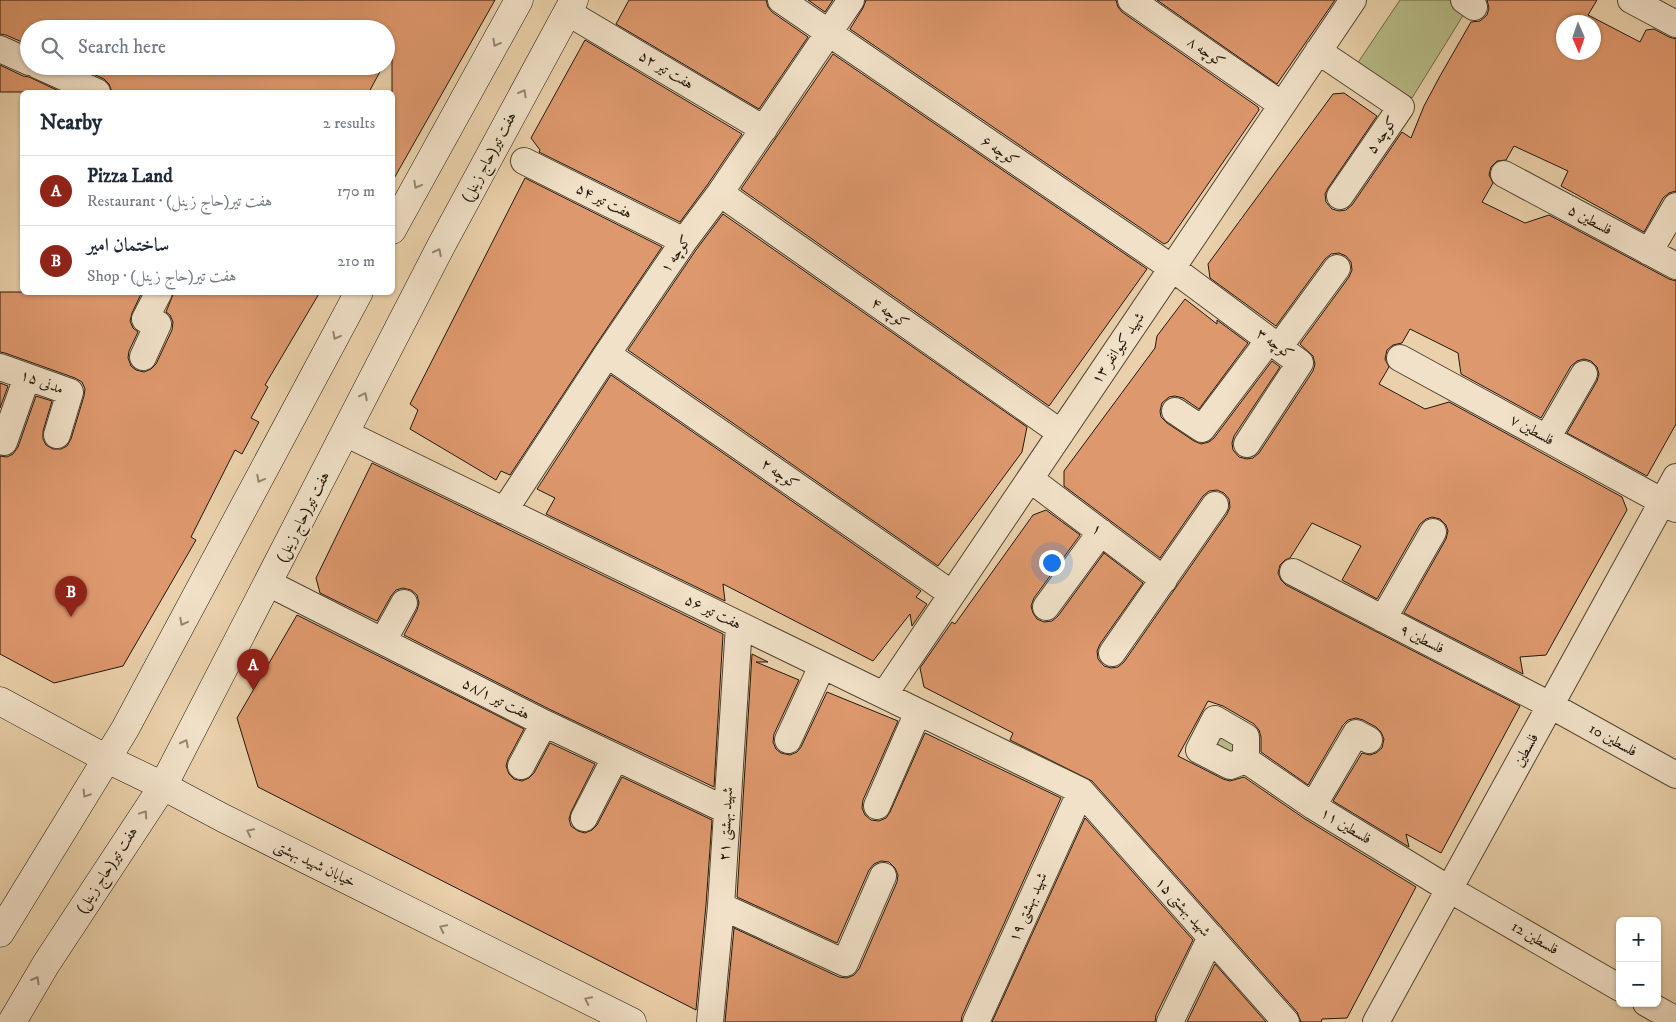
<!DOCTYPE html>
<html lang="en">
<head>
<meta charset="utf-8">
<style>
  :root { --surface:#fff; --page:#f2f2f3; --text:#1f2937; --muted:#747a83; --line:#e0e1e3; --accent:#8f2418 }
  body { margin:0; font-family:"IM FELL DW Pica",Amiri,serif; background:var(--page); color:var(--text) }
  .controls { position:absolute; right:15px; bottom:15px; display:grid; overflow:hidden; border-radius:8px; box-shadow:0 1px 4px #0004 }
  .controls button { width:45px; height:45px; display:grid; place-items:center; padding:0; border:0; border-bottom:1px solid var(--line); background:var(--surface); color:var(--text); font:25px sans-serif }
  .compass { position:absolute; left:1556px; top:15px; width:45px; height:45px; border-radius:50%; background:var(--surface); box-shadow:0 1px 4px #0004; rotate:178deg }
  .you { position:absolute; left:1051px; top:562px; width:18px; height:18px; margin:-12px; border:4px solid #fff; border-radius:50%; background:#1a73e8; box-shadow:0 0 0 8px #1a73e833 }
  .badge { display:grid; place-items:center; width:32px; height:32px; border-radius:50%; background:var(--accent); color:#fff; font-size:16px; font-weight:700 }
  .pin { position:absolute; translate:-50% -41px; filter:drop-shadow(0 1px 2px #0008) }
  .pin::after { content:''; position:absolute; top:26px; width:18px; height:15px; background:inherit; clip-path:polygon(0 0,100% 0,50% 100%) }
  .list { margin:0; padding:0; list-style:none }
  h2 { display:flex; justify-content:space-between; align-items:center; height:65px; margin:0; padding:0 20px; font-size:21px }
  h2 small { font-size:16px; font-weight:400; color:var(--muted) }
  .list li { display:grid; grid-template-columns:32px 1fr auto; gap:15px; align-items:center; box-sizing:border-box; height:70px; padding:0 20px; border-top:1px solid var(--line) }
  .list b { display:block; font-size:19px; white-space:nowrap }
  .list p { margin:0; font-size:16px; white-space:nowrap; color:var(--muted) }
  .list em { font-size:16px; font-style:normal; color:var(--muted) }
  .icon { flex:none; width:28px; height:28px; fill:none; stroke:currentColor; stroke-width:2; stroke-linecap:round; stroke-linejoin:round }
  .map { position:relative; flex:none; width:1676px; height:1022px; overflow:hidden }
  .search { position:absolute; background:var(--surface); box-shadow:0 1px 4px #0004; left:20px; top:20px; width:375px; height:55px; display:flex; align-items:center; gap:12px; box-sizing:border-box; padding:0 18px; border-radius:28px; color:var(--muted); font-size:19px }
  .panel { position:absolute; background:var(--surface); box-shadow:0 1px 4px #0004; left:20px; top:90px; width:375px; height:205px; border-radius:8px }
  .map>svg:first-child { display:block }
</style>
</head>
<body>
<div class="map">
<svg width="1676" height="1022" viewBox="0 0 1676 1022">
  <rect width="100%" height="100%" fill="#ead1ab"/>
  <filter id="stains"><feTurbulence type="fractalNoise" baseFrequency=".004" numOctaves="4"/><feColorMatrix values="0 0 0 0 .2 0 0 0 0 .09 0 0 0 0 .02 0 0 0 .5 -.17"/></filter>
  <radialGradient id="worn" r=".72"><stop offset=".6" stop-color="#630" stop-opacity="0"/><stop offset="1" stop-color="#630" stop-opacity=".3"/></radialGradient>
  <path fill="#b7bc88" stroke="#6c6a49" d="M 1400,0 L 1455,0 L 1467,9 L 1412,98 L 1357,64 Z
    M 1218,732 L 1240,742 L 1236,758 L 1212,741 Z"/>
  <path fill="#de986d" stroke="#22180a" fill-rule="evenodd" d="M 0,0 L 495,0 L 392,182 L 392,47 L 386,59 L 386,29 L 29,29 L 29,45 L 6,35 L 0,34 Z
    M 629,0 L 766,0 L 768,7 L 772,12 L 808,37 L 759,109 L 616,24 Z
    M 808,0 L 833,0 L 825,12 Z
    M 866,0 L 1116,0 L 1118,7 L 1122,12 L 1258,107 L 1259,110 L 1168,242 L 1164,244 L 850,29 L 863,8 Z
    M 1157,0 L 1335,0 L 1277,84 Z
    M 1487,0 L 1597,0 L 1588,15 L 1640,42 L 1646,30 L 1654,29 L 1669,37 L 1676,39 L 1676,191 L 1669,193 L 1663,198 L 1644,232 L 1561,186 L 1568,171 L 1514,146 L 1506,160 L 1497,161 L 1491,167 L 1489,175 L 1493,183 L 1482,202 L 1525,223 L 1549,215 L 1669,279 L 1676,281 L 1676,424 L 1647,476 L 1567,433 L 1597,381 L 1599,374 L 1597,367 L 1591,361 L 1584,359 L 1577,361 L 1571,366 L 1541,418 L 1461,374 L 1458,353 L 1410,329 L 1402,343 L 1393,345 L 1387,350 L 1385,359 L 1389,367 L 1379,384 L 1425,409 L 1449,402 L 1622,497 L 1627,510 L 1546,655 L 1520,657 L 1523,674 L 1404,613 L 1446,539 L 1448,531 L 1446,525 L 1440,519 L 1432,517 L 1426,519 L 1420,524 L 1377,599 L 1342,580 L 1361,546 L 1312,523 L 1290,558 L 1285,560 L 1280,565 L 1278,573 L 1281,580 L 1286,585 L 1520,706 L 1441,853 L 1406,834 L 1409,847 L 1333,801 L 1362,753 L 1370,755 L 1376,753 L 1382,748 L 1384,739 L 1381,732 L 1376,727 L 1363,720 L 1356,718 L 1348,720 L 1343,725 L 1308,785 L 1261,752 L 1261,737 L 1259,730 L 1254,724 L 1223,706 L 1208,701 L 1178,756 L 1223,779 L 1230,781 L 1244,777 L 1305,819 L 1416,887 L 1347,1018 L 1322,1019 L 1321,1022 L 1301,1022 L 1297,1012 L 1092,781 L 1010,740 L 1013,733 L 924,687 L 920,668 L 952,622 L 955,624 L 1033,515 L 1046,510 L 1080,535 L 1034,598 L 1031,606 L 1033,613 L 1037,619 L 1044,622 L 1052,621 L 1058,616 L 1104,553 L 1143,583 L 1100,644 L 1097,651 L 1098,659 L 1104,666 L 1111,668 L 1118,667 L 1124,662 L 1227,514 L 1230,507 L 1229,499 L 1224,493 L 1217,490 L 1209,491 L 1203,496 L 1160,558 L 1064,486 L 1064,471 L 1155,348 L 1157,336 L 1185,299 L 1217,324 L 1217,320 L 1248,343 L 1199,409 L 1183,398 L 1175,396 L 1169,397 L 1162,403 L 1160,411 L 1161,417 L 1167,423 L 1194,441 L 1201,444 L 1209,442 L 1214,438 L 1272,361 L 1280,367 L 1234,436 L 1232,443 L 1233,450 L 1239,457 L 1247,459 L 1253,458 L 1259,453 L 1313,371 L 1315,364 L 1313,356 L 1300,344 L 1349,277 L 1352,270 L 1351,262 L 1346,256 L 1339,253 L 1331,254 L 1325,259 L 1276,326 L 1210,278 L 1208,264 L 1333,94 L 1344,93 L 1377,116 L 1328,188 L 1325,194 L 1326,202 L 1332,209 L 1339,211 L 1346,210 L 1352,205 L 1402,132 L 1411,138 L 1424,106 L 1440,76 L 1471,22 L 1480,21 L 1487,15 L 1489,8 ZM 1564,22 L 1594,22 L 1594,52 L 1564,52 Z
    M 585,40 L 742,134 L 708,184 L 680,222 L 539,152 L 540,150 L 531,138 Z
    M 833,54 L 1147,269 L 1049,406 L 741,189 Z
    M 0,65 L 23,76 L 29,77 L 61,92 L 0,92 Z
    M 76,66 L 383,66 L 369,92 L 112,92 L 109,84 L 104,79 Z
    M 525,178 L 662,247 L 595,346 L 510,475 L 501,471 L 496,480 L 410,429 L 418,410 L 410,404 Z
    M 723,214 L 1027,427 L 1022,452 L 938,566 L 628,350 L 696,250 Z
    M 0,292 L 142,292 L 132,313 L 130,321 L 133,328 L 138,332 L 129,351 L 128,358 L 131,366 L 136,370 L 144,372 L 151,369 L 156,364 L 172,330 L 173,322 L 170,315 L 166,312 L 174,292 L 320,292 L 265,385 L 268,387 L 251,418 L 259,422 L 242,454 L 235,450 L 191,537 L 196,540 L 123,666 L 54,683 L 0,654 L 0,456 L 7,457 L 13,454 L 18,447 L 36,396 L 52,401 L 43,431 L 43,439 L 46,445 L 53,449 L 61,449 L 67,446 L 71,439 L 84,396 L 85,389 L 82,382 L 75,378 L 5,353 L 0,352 Z
    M 611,375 L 921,591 L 916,597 L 927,604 L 912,626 L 910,614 L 873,661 L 723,584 L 725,601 L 546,514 L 555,498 L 537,489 Z
    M 0,383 L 8,386 L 0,408 Z
    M 372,463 L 723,634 L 714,787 L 551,710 L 404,635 L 417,610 L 419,603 L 417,595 L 411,590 L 403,588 L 396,590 L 391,596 L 377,621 L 320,593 L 316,578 Z
    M 297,615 L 524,729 L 508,759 L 506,766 L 509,774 L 514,779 L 522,781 L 529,778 L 534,773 L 550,743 L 595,764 L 571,812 L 569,819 L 571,826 L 578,831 L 585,833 L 592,830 L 597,825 L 622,777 L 712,820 L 706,905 L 696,1010 L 258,787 L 237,718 Z
    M 752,654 L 768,662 L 756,662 L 799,680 L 774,734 L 773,742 L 776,749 L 781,753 L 790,755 L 797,752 L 801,747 L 827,692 L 898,721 L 863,800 L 862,808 L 865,815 L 871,820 L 879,821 L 886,818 L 890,812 L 925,733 L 1061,798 L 962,1016 L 961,1022 L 725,1022 L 734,928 L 839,977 L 847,978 L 854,975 L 859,969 L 897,882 L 898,875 L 895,868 L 889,862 L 881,861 L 874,864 L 869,870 L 837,943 L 737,897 Z
    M 1085,818 L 1193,940 L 1156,1015 L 1155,1022 L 992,1022 Z
    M 1215,964 L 1266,1022 L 1187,1022 Z"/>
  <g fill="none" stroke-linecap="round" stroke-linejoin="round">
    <g stroke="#544632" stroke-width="28">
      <path id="street" d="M 781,0 L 1172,268 L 1300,363 L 1247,444
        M 1131,0 L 1282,105
        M 1464,0 L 1474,7
        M 1631,0 L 1676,24
        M 567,12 L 764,129
        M 0,49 L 29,62
        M 1318,51 L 1401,107 L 1340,196
        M 39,66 L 97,92
        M 524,161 L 684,241
        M 1504,174 L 1676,266
        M 720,193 L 1061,433
        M 1649,252 L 1676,206
        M 1279,347 L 1337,268
        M 607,354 L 952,594
        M 143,357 L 158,324 L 145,319 L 159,292
        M 1400,358 L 1676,509
        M 0,367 L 70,392 L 57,435
        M 1175,411 L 1202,429 L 1269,340
        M 345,433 L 1081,791 L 1286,1022
        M 1547,438 L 1584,374
        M 4,442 L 27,377
        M 1030,479 L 1164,580
        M 504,511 L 607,354 L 684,241 L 720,193 L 851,0
        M 1293,572 L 1550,705 L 1676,775
        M 268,583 L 544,723 L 726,810
        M 1046,607 L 1101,532
        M 1383,619 L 1433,532
        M 383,641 L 404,603
        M 1112,653 L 1215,505
        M 884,695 L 1353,0
        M 788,740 L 822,666
        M 1246,760 L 1230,766 L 1199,750 L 1215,719 L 1246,737 L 1246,760 L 1313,806 L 1449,889 L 1620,988
        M 521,766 L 544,723
        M 877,806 L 918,712
        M 1313,806 L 1356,733 L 1369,740
        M 584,818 L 615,758
        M 721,906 L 845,963 L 883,876
        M 1646,1003 L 1676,1020
        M 710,1022 L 721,906 L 739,625
        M 976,1022 L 1081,791
        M 1170,1022 L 1211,937
        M 1376,1022 L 1676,477"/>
    </g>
    <g stroke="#22180a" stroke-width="29">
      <path id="secondary" d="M 392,230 L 519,0
        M 0,701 L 107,759 L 163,786 L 223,818 L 632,1022
        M 0,933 L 125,729 L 359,292
        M 12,1022 L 46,964 L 163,786 L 441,246 L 574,0"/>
    </g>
    <use href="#street" stroke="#f1e1c8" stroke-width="26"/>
    <use href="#secondary" stroke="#f1e1c8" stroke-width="28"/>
  </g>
  <defs><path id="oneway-chevron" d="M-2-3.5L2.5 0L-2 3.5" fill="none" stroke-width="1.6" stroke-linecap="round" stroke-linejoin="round" transform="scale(1.25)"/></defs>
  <g stroke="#948772">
    <use href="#oneway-chevron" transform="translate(496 43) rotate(119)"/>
    <use href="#oneway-chevron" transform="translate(523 93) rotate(-61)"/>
    <use href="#oneway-chevron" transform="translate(417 185) rotate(119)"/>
    <use href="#oneway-chevron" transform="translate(438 252) rotate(-63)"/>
    <use href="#oneway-chevron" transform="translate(336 336) rotate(118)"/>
    <use href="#oneway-chevron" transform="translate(364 396) rotate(-63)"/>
    <use href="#oneway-chevron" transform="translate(260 479) rotate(118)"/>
    <use href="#oneway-chevron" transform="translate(183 622) rotate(118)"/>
    <use href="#oneway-chevron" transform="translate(185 743) rotate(-63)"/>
    <use href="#oneway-chevron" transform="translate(86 794) rotate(122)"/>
    <use href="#oneway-chevron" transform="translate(144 814) rotate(-56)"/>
    <use href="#oneway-chevron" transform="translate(250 832) rotate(-154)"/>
    <use href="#oneway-chevron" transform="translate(443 928) rotate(-154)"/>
    <use href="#oneway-chevron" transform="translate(36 980) rotate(-60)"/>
    <use href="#oneway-chevron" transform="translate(588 1000) rotate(-154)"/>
  </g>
  <g text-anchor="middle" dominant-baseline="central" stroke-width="4" stroke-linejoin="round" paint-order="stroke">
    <g font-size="15" fill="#22180a" stroke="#f1e1c8">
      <text transform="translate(1206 52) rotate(35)">کوچه ۸</text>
      <text transform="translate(666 70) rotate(31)">هفت تیر ۵۲</text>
      <text transform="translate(1382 135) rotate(-55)">کوچه ۵</text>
      <text transform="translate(1000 151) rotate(34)">کوچه ۶</text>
      <text transform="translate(489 157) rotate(-62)">هفت تیر(حاج زینل)</text>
      <text transform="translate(604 201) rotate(27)">هفت تیر ۵۴</text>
      <text transform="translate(1590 220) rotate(28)">فلسطین ۵</text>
      <text transform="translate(676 254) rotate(-55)">کوچه ۱</text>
      <text transform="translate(890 313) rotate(35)">کوچه ۴</text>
      <text transform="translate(1275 344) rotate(36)">کوچه ۳</text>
      <text transform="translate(1118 348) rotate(-56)">شهید کیوانفر ۱۳</text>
      <text transform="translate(42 382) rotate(20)">مدنی ۱۵</text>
      <text transform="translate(1532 430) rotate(29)">فلسطین ۷</text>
      <text transform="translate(780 474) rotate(35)">کوچه ۲</text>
      <text transform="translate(303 517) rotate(-63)">هفت تیر(حاج زینل)</text>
      <text transform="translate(1097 529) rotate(37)">۱</text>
      <text transform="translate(713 612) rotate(26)">هفت تیر ۵۶</text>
      <text transform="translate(1422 639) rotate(27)">فلسطین ۹</text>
      <text transform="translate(496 699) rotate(27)">هفت تیر ۵۸/۱</text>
      <text transform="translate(1613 740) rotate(29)">فلسطین 10</text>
      <text transform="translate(1526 750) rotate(-61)">فلسطین</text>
      <text transform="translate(726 824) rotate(-87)">شهید بهشتی ۲۱</text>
      <text transform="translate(1346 826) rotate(31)">فلسطین ۱۱</text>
      <text transform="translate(315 864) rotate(26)">خیابان شهید بهشتی</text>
      <text transform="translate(107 870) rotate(-57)">هفت تیر(حاج زینل)</text>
      <text transform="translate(1028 907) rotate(-66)">شهید بهشتی ۱۹</text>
      <text transform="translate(1183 907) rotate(48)">شهید بهشتی ۱۵</text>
      <text transform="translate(1535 938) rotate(30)">فلسطین 12</text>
    </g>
  </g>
  <rect width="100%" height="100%" filter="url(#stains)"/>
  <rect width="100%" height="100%" fill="url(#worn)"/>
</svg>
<div class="controls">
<button>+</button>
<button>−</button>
</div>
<svg class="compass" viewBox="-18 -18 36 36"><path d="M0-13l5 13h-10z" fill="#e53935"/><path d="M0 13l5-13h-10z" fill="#747a83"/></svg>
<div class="you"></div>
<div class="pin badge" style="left:253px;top:690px">A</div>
<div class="pin badge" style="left:71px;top:617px">B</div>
<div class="search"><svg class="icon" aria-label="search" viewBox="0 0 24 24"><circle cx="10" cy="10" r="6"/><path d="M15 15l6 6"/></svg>Search here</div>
<section class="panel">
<h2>Nearby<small>2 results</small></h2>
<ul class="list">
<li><span class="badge">A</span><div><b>Pizza Land</b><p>Restaurant · هفت تیر(حاج زینل)</p></div><em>170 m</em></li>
<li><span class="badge">B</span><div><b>ساختمان امیر</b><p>Shop · هفت تیر(حاج زینل)</p></div><em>210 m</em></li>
</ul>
</section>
</div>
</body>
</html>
